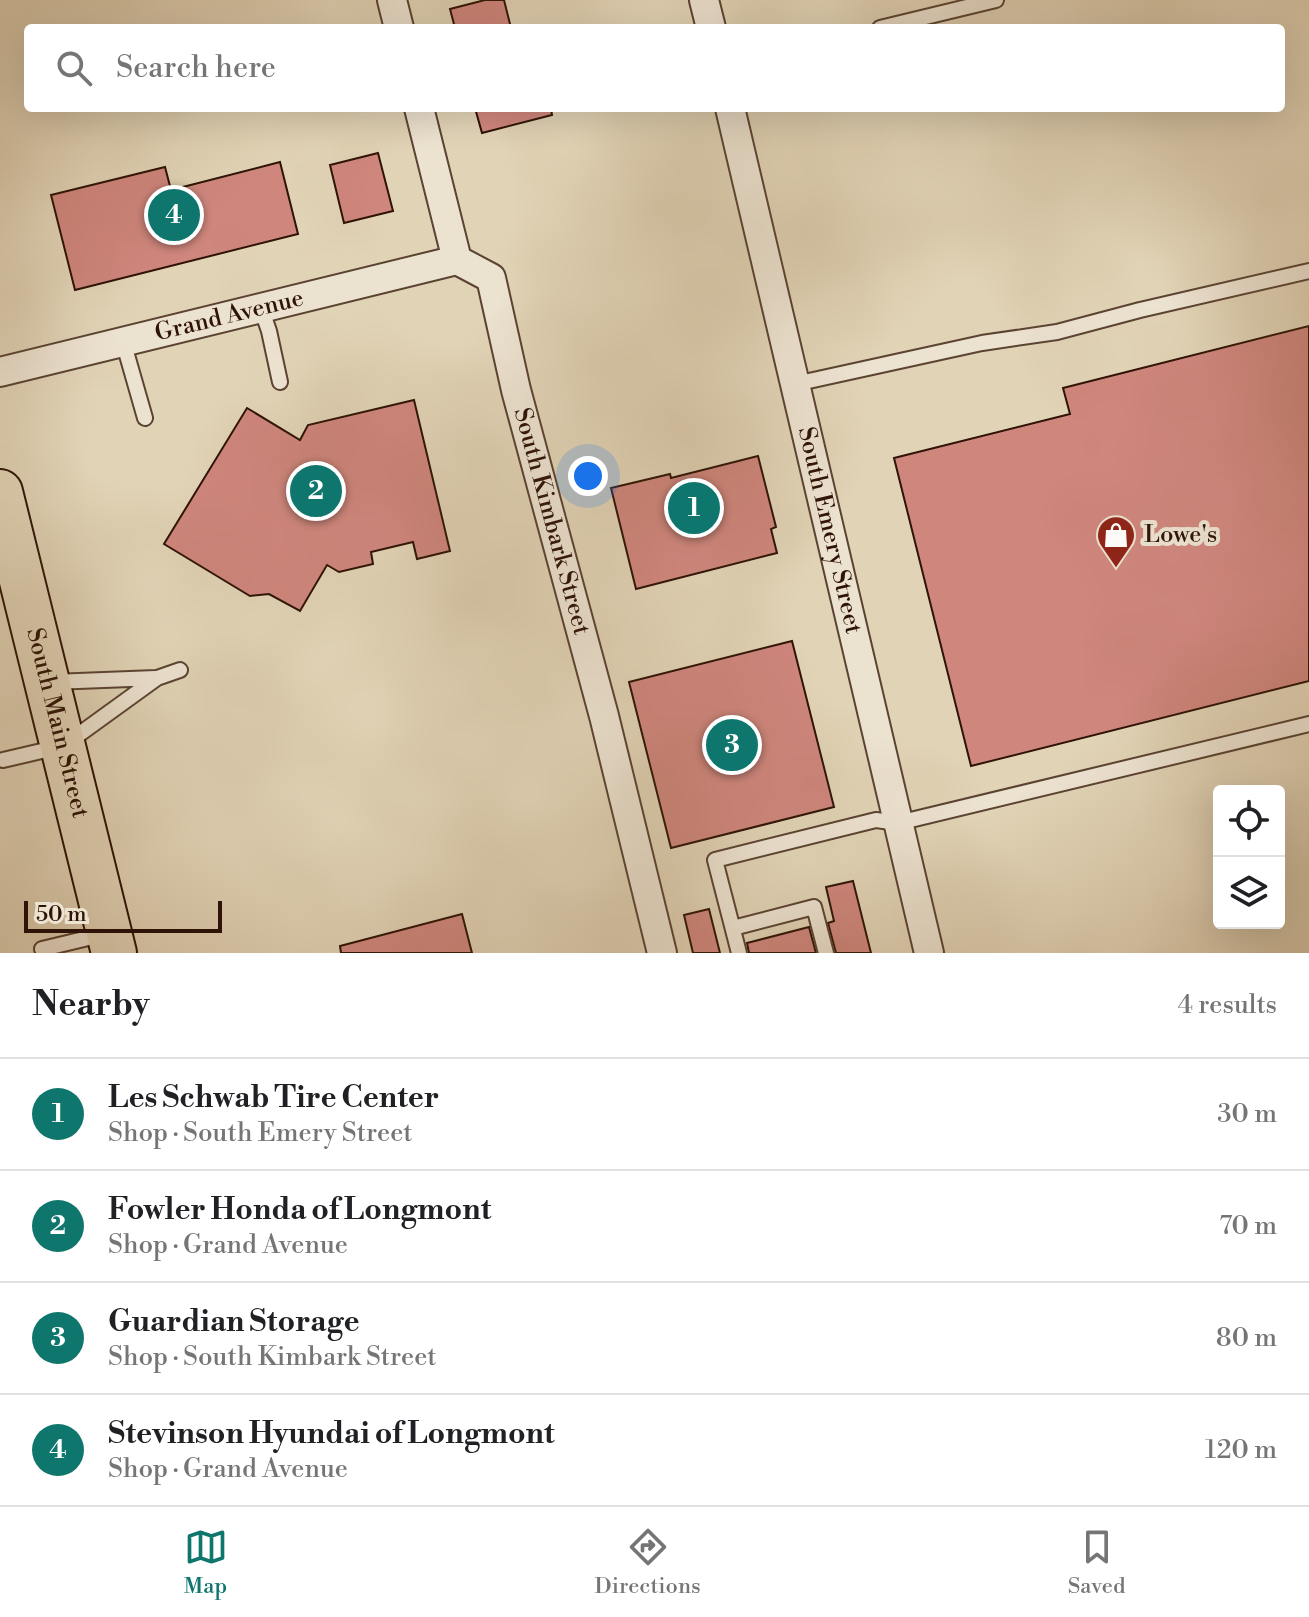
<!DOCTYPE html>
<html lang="en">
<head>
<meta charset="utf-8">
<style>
  :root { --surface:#fff; --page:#f6f6f6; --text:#202124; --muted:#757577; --line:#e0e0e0; --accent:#0f766e }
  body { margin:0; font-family:"Libre Bodoni",serif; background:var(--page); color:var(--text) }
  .controls { position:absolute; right:24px; bottom:24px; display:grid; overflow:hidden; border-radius:8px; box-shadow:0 8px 32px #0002 }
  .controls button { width:72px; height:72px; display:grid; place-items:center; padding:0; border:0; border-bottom:2px solid var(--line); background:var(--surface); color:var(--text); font:40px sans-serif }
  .scale { position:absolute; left:24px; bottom:20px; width:198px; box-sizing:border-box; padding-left:8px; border:4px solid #2e1306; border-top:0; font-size:22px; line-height:28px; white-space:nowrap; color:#2e1306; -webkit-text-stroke:6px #ece2d0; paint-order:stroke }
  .you { position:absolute; left:588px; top:476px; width:28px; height:28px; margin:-20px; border:6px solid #fff; border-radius:50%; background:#1a73e8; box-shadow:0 0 0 12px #1a73e833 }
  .badge { display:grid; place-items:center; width:52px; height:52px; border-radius:50%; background:var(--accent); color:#fff; font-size:26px; font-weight:700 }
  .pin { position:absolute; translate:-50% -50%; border:4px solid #fff; box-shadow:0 2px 8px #0006 }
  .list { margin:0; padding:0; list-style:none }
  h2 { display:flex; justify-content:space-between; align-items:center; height:104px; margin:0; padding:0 32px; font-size:34px }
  h2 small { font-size:26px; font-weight:400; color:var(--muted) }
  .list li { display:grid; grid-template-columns:52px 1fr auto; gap:24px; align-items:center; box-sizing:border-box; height:112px; padding:0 32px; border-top:2px solid var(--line) }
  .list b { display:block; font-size:30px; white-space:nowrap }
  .list p { margin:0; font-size:26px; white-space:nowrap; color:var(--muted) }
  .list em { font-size:26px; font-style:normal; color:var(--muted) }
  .icon { flex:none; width:44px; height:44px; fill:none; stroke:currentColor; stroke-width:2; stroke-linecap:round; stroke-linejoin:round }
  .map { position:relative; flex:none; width:1309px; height:953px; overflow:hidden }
  .search { position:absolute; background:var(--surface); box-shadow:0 8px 32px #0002; left:24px; right:24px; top:24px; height:88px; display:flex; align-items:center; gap:20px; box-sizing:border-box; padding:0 28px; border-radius:8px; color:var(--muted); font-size:30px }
  .sheet { height:552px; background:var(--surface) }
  nav { display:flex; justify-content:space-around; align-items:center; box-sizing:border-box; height:112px; border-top:2px solid var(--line); background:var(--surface); font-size:22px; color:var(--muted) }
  nav a { display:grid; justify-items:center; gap:4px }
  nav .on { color:var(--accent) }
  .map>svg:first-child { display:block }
</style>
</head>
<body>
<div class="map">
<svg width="1309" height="953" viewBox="0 0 1309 953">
  <rect width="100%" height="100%" fill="#e1d3b6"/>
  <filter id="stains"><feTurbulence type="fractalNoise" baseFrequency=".0025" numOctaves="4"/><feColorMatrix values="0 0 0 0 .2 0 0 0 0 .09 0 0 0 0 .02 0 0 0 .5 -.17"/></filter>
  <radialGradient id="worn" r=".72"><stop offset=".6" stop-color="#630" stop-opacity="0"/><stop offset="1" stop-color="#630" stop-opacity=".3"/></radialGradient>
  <path fill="#cf867d" stroke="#2e1306" stroke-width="2" d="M 485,0 L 504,0 L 511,28 L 455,28 L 450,9 Z
    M 475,108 L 551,108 L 552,115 L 482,133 Z
    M 378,153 L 393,211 L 344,223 L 330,165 Z
    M 280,162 L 298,234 L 75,290 L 51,195 L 165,167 L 171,190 Z
    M 1309,326 L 1309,681 L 971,766 L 894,458 L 1070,414 L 1063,388 Z
    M 414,400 L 450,551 L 417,559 L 413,542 L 371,552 L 373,564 L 339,572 L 327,565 L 300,611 L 269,594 L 250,596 L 164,544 L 247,408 L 300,440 L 308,425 Z
    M 758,456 L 776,527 L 771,529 L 777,553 L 636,589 L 611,488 L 670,474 L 671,478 Z
    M 792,641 L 834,807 L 671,848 L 629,682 Z
    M 853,881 L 871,953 L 836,953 L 828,923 L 834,921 L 826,887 Z
    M 709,909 L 720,953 L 693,953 L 684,915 Z
    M 462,914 L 472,953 L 341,953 L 340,946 Z
    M 809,927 L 816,953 L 749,953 L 747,943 Z"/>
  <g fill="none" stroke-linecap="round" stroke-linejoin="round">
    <g stroke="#5b4332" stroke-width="18">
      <path id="lane" d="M 880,28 L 996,0
        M 261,308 L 269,331 L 280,382
        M 123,341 L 145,418
        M 795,384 L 982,343 L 1057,332 L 1140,310 L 1309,271
        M 52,682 L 156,678
        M 3,760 L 63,746 L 157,678 L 180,670
        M 733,928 L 814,907 L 826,953
        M 42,949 L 105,934
        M 739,953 L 715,860 L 876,820 L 898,823 L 1309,724"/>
    </g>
    <g stroke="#5b4332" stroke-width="32">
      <g id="street">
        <path d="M 392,0 L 399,28"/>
        <path d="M 704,0 L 711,28"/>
        <path id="s1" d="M 419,108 L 457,260 L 491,278 L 516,390 L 604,716 L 662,953"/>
        <path id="s2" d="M 730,108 L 929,953"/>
        <path id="s3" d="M 0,372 L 457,260"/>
      </g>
    </g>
    <g stroke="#2e1306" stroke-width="48">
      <g id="primary">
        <path id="s4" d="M 0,492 L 114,953"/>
      </g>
    </g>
    <use href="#lane" stroke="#ece2d0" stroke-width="14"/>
    <use href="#street" stroke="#ece2d0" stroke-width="28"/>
    <use href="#primary" stroke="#e1d3b6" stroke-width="44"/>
  </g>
  <defs>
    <g id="shop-pin" transform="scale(2)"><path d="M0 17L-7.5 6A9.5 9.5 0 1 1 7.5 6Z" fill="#8f2418" stroke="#ece2d0"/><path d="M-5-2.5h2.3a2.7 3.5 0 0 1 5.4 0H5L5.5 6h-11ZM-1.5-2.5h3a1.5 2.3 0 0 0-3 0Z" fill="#fff"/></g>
  </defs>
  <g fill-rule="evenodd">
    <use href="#shop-pin" x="1116" y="535"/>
  </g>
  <g text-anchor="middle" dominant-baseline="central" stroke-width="8" stroke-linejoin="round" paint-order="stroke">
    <g font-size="24" fill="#2e1306" stroke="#ece2d0">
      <text stroke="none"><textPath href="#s3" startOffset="236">Grand Avenue</textPath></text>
      <text stroke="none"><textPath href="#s1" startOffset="446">South Kimbark Street</textPath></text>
      <text stroke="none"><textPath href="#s2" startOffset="434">South Emery Street</textPath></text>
      <text stroke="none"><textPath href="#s4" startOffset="238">South Main Street</textPath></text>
    </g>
    <g font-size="24" fill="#2e1306" stroke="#ece2d0" text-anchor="start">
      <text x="1144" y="535">Lowe's</text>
    </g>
  </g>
  <rect width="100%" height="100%" filter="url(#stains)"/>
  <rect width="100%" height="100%" fill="url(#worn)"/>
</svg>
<div class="controls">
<button><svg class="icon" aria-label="locate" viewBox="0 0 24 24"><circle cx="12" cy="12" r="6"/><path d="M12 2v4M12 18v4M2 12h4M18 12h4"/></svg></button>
<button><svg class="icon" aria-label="layers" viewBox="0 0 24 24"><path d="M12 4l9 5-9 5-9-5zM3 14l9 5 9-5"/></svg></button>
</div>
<div class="scale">50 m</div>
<div class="you"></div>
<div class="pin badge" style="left:694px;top:508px">1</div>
<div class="pin badge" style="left:316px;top:491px">2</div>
<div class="pin badge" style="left:732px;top:745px">3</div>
<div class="pin badge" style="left:174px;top:215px">4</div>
<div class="search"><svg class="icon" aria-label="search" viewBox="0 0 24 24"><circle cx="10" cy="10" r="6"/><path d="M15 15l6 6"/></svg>Search here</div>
</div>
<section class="sheet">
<h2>Nearby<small>4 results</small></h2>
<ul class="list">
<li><span class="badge">1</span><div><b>Les Schwab Tire Center</b><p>Shop · South Emery Street</p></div><em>30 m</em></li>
<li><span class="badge">2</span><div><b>Fowler Honda of Longmont</b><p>Shop · Grand Avenue</p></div><em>70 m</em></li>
<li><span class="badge">3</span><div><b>Guardian Storage</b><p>Shop · South Kimbark Street</p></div><em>80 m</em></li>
<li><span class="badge">4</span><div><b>Stevinson Hyundai of Longmont</b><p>Shop · Grand Avenue</p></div><em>120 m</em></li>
</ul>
</section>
<nav>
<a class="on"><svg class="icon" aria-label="map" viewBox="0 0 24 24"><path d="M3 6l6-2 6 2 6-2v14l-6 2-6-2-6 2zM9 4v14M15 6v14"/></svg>Map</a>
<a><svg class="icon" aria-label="directions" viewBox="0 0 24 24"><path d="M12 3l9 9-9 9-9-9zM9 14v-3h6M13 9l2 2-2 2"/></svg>Directions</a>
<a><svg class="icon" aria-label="saved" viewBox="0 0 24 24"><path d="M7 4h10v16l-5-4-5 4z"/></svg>Saved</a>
</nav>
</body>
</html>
